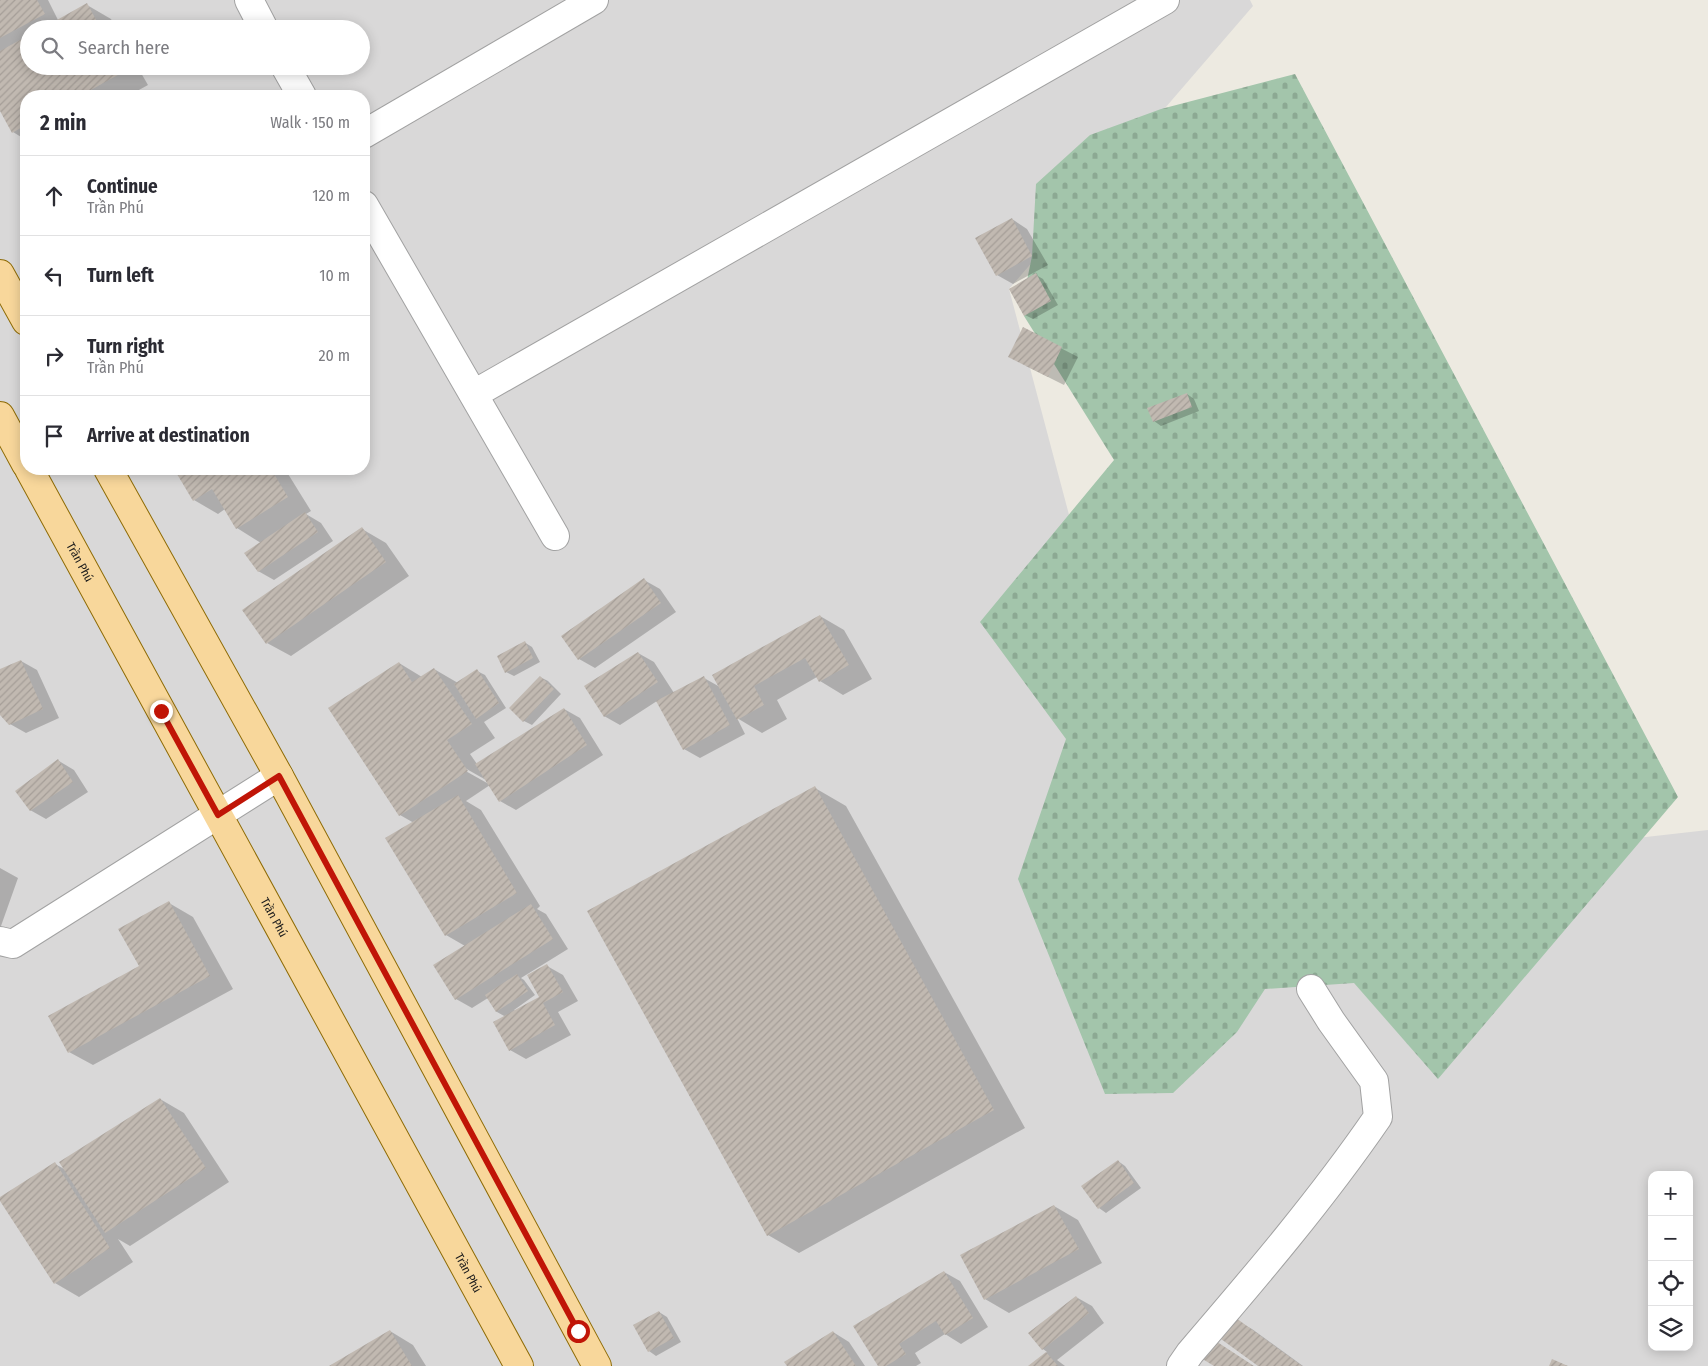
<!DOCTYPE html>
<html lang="en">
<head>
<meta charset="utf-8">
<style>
  :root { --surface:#fff; --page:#f2f2f3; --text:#2b2b33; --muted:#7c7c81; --line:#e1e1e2 }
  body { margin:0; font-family:"Fira Sans Condensed",sans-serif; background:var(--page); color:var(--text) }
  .controls { position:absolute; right:15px; bottom:15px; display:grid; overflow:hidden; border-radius:10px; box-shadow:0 2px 12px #0003 }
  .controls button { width:45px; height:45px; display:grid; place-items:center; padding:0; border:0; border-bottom:1px solid var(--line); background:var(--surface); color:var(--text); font:25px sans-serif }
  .stop { position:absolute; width:15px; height:15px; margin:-11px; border:4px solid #c01507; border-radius:50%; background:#fff }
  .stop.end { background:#c01507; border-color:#fff; box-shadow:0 1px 5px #0008 }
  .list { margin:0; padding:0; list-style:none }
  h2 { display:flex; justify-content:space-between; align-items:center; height:65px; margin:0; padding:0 20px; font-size:21px }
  h2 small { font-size:16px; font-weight:400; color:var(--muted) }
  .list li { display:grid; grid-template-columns:32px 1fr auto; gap:15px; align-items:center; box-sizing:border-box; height:80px; padding:0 20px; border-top:1px solid var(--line) }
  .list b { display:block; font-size:19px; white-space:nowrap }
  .list p { margin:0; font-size:16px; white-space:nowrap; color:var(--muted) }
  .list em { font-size:16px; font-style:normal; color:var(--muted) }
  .icon { flex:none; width:28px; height:28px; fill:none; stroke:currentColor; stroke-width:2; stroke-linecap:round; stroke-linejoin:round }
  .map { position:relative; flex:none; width:1708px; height:1366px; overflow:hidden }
  .search { position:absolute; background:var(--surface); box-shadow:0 2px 12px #0003; left:20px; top:20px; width:350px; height:55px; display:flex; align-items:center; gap:12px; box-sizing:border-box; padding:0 18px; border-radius:28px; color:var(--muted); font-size:19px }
  .panel { position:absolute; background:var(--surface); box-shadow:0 2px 12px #0003; left:20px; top:90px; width:350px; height:385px; border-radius:20px }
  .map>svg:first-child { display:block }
</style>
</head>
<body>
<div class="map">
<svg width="1708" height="1366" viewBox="0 0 1708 1366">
  <defs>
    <pattern id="cemetery-stones" width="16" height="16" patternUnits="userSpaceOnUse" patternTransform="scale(1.25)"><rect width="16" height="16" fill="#a3c5ab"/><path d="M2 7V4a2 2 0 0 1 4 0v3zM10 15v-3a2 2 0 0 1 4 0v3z" fill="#8ca993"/></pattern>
    <pattern id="building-hatch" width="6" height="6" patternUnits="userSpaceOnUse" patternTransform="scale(1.25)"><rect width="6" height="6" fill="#c1b9b1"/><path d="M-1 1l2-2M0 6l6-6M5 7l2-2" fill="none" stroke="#a59e98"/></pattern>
  </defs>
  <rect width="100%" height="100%" fill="#edeae1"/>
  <path fill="#d9d8d8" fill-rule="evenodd" d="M 0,0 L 1250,0 L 1253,6 L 1009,289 L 1169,891 L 1708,830 L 1708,1366 L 0,1366 ZM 29,29 L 361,29 L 361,66 L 29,66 ZM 26,96 L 364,96 L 364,469 L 26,469 ZM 1652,1175 L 1689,1175 L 1689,1347 L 1652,1347 Z"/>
  <path fill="url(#cemetery-stones)" d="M 1295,74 L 1678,797 L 1438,1079 L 1354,983 L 1265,989 L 1237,1032 L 1173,1093 L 1105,1094 L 1018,879 L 1066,739 L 980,622 L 1114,460 L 1024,316 L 1025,290 L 1032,256 L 1036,184 L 1090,135 L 1161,109 Z"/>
  <path fill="#0003" fill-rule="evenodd" d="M 0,0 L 48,0 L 58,20 L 87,5 L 111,19 L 116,29 L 29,29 L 29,66 L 137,66 L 148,85 L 128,96 L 26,96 L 26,140 L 13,132 L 0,108 Z
    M 1012,219 L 1027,229 L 1048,265 L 1013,284 L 997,275 Z
    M 1036,275 L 1043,279 L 1058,305 L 1033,319 L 1025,315 Z
    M 1024,329 L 1078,357 L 1064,385 L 1026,366 Z
    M 1187,394 L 1194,399 L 1199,411 L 1161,426 L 1154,421 Z
    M 175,469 L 285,469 L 311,511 L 306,514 L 321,523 L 333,541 L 274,580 L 258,571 L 261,543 L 237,528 L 225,509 L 218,514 L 194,500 Z
    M 362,529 L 386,543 L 409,576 L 291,656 L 267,643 Z
    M 644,580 L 660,589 L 676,612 L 595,668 L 579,659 Z
    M 820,616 L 844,630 L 872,679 L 843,695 L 820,681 L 817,677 L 777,700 L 787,719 L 762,733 L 737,718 L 745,734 L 700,758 L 684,749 L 657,701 L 620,725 L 604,716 L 638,653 L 654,662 L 674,693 L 704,678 L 720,687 Z
    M 524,642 L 532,647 L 540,662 L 514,676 L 506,672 Z
    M 21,661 L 37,670 L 59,718 L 26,733 L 10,724 L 0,713 L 0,670 Z
    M 399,663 L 422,677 L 434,669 L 458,683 L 477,671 L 485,675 L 506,708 L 484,722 L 495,738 L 470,754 L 477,764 L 564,709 L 580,718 L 603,755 L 516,810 L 500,801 L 490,785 L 466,801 L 481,810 L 540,906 L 537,909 L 546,914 L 568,949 L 521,978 L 524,980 L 535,995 L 514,1010 L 515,1011 L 541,997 L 547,966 L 563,975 L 578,1001 L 558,1012 L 571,1035 L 526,1059 L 510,1050 L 506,1017 L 497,1012 L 488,998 L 472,1008 L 456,999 L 465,946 L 446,935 L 414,823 L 400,815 ZM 463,767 L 486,780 L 487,783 L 462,769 Z
    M 540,677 L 548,681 L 561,694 L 532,725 L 524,721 L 511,708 Z
    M 59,761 L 74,770 L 88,792 L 46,819 L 30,810 Z
    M 815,788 L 846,806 L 1025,1128 L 799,1253 L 768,1235 Z
    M 0,868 L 18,878 L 1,926 L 0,926 Z
    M 169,903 L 193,917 L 233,989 L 93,1065 L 69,1052 L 141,967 Z
    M 160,1099 L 184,1113 L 229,1182 L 130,1246 L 118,1239 L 133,1262 L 79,1297 L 55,1283 L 55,1164 L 66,1170 Z
    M 1118,1161 L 1125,1166 L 1141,1188 L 1106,1213 L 1099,1208 Z
    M 1054,1206 L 1078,1220 L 1102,1263 L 1009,1313 L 985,1299 Z
    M 944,1272 L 960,1281 L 988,1327 L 961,1344 L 945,1334 L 915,1353 L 921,1363 L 916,1366 L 880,1366 Z
    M 1076,1297 L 1092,1306 L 1104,1323 L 1057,1360 L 1065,1366 L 1030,1366 L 1047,1352 L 1043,1349 L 1030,1333 Z
    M 659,1312 L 667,1317 L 681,1342 L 656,1356 L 649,1351 Z
    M 1236,1320 L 1252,1329 L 1303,1366 L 1259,1366 Z
    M 390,1331 L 413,1345 L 426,1366 L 332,1366 Z
    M 833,1332 L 849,1342 L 865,1366 L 788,1366 Z"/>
  <path fill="url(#building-hatch)" d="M 0,0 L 37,0 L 45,14 L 0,38 Z
    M 87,3 L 101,29 L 41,29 Z
    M 29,35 L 29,66 L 122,66 L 125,71 L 80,96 L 26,96 L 26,125 L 12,133 L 0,111 L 0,51 Z
    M 1012,218 L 1032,256 L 996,276 L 975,238 Z
    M 1036,273 L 1051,301 L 1024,316 L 1009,289 Z
    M 1023,327 L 1062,347 L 1048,377 L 1008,357 Z
    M 1187,393 L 1192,407 L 1153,422 L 1147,408 Z
    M 174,469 L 271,469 L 288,497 L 236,529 L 212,489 L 193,501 Z
    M 305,512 L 318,532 L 258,572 L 244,553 Z
    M 362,527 L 386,562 L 266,644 L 242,610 Z
    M 644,578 L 661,603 L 578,660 L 561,636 Z
    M 820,615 L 849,665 L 819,682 L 805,658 L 754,686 L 764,705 L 737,720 L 712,675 Z
    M 525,641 L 533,658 L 505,673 L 497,656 Z
    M 638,652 L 658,682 L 604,717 L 584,686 Z
    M 21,660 L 43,709 L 9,725 L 0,715 L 0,669 Z
    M 399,662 L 412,682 L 434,668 L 472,724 L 447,740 L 468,771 L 399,816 L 328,708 Z
    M 477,669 L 499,703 L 476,719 L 454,684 Z
    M 540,676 L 554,689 L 523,722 L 509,708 Z
    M 704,676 L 730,725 L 683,750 L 656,701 Z
    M 564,708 L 587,745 L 499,802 L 475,764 Z
    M 58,759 L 73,782 L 30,811 L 15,791 Z
    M 815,786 L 994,1110 L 767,1236 L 587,911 Z
    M 458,795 L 517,893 L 445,936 L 385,838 Z
    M 169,901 L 210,976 L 68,1053 L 48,1016 L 139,966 L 118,929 Z
    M 531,904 L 553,939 L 455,1000 L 433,965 Z
    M 547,964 L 563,992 L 543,1003 L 555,1025 L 509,1051 L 493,1022 L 539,997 L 527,975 Z
    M 517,974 L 528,991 L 496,1012 L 485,995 Z
    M 160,1098 L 206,1168 L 105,1233 L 59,1162 Z
    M 1118,1160 L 1134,1183 L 1098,1209 L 1081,1186 Z
    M 55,1162 L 110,1248 L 54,1284 L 0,1201 L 0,1197 Z
    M 1054,1205 L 1079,1249 L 984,1300 L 960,1255 Z
    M 944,1271 L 973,1318 L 945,1335 L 936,1321 L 899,1344 L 906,1354 L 886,1366 L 878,1366 L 853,1326 Z
    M 1076,1296 L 1089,1313 L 1042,1350 L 1028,1333 Z
    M 659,1311 L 674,1338 L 648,1352 L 633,1325 Z
    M 1236,1318 L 1302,1366 L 1258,1366 L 1221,1339 Z
    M 390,1330 L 412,1366 L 329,1366 Z
    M 833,1331 L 856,1366 L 787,1366 L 784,1362 Z
    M 1208,1336 L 1254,1366 L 1214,1366 L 1196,1355 Z
    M 1046,1352 L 1058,1366 L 1028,1366 Z
    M 1552,1359 L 1568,1366 L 1549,1366 Z"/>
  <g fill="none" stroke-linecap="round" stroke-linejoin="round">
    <g stroke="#a2a2a2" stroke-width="30">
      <path id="minor" d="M 249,0 L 264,29
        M 285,66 L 302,96
        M 364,134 L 594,0
        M 364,205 L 555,536
        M 474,394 L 1165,0
        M 0,941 L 13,944 L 279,776
        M 1181,1366 L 1190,1353 C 1256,1276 1321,1200 1378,1117 L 1374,1081 L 1331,1021 L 1311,989"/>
    </g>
    <g stroke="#8e6b05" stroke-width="30">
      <g id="primary">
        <path d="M 0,274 L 26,321"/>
        <path d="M 0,416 L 26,464"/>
        <path id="s1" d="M 29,469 L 519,1366"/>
        <path d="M 108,469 L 279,776 L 597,1366"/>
      </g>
    </g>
    <use href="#minor" stroke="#fff" stroke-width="28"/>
    <use href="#primary" stroke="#f8d79b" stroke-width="28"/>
  </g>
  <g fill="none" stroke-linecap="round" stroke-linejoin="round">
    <path stroke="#c01507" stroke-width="6" d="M 161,711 L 218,815 L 279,776 L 578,1331"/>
  </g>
  <g text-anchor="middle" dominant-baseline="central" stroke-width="4.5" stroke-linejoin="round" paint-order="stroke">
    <g font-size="12" fill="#1b1b1b" stroke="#fff">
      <text stroke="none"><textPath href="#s1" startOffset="106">Trần Phú</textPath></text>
      <text stroke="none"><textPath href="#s1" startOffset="511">Trần Phú</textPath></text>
      <text stroke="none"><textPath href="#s1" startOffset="916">Trần Phú</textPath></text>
    </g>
  </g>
</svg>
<div class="controls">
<button>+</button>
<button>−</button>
<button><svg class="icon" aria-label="locate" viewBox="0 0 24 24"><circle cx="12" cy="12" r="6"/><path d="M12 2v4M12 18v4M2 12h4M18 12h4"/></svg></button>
<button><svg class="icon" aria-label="layers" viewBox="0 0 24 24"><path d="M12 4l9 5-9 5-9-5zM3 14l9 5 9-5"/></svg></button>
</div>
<div class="stop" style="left:578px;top:1331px"></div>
<div class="stop end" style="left:161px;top:711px"></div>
<div class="search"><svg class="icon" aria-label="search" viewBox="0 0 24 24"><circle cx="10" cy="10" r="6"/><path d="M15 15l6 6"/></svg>Search here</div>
<section class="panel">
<h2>2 min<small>Walk · 150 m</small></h2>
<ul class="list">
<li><svg class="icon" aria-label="ahead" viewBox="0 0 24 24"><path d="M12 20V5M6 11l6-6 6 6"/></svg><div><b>Continue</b><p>Trần Phú</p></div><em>120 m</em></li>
<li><svg class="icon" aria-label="left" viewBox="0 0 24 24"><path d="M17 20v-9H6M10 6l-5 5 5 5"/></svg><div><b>Turn left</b></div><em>10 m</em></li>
<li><svg class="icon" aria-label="right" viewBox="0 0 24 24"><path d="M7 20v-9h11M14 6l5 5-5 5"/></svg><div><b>Turn right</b><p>Trần Phú</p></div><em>20 m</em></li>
<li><svg class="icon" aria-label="arrive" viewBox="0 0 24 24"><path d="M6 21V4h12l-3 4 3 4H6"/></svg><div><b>Arrive at destination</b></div></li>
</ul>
</section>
</div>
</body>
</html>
